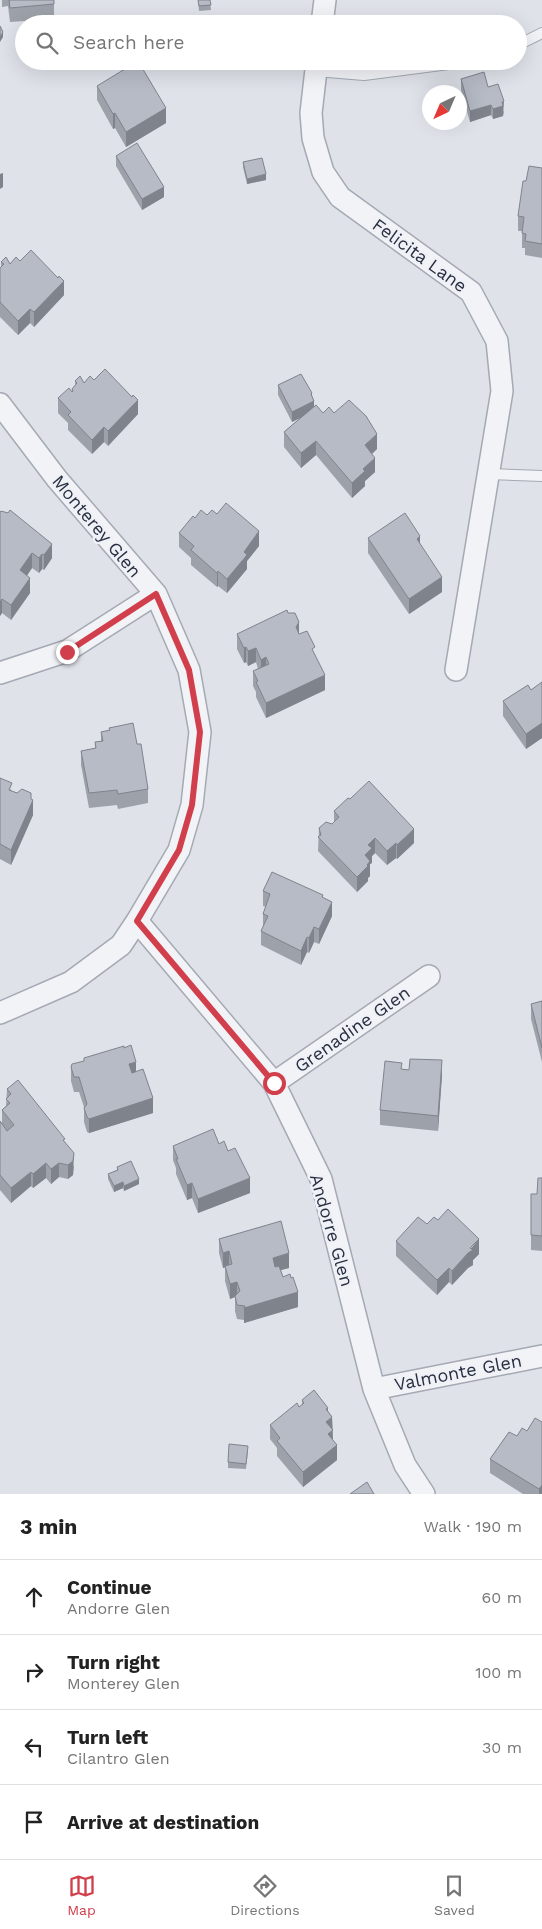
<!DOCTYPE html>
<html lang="en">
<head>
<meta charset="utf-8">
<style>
  :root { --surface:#fff; --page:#f6f6f6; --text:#222; --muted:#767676; --line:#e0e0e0; --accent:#d23f4c }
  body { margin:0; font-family:"Work Sans",sans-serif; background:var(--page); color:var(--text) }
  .compass { position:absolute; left:422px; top:85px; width:45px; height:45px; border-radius:50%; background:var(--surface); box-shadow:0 5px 20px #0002; rotate:224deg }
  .stop { position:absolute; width:15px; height:15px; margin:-11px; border:4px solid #d23f4c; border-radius:50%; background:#fff }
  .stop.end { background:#d23f4c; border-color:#fff; box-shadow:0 1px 5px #0008 }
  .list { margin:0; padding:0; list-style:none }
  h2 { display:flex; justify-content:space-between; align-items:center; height:65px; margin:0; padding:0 20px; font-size:21px }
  h2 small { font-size:16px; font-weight:400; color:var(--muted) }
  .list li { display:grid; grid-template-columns:32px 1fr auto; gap:15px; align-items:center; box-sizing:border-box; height:75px; padding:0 20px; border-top:1px solid var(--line) }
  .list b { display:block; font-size:19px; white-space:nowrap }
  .list p { margin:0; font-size:16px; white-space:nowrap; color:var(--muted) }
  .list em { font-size:16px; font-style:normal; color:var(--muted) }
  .icon { flex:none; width:28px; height:28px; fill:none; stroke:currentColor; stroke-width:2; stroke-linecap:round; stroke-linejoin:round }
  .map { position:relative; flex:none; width:542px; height:1494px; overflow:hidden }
  .search { position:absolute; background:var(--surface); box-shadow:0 5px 20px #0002; left:15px; right:15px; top:15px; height:55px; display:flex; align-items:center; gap:12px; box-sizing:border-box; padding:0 18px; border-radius:28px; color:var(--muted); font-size:19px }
  .sheet { height:365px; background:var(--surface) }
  nav { display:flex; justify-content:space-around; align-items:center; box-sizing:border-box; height:70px; border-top:1px solid var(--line); background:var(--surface); font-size:14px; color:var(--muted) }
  nav a { display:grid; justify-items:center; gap:2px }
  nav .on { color:var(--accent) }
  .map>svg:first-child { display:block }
</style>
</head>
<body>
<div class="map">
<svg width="542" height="1494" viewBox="0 0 542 1494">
  <rect width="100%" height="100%" fill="#dfe2e9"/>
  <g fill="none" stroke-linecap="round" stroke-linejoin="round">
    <g stroke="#a4a9b3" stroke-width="12">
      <path id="service" d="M 518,45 L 542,33
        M 316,71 L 364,75 L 472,61
        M 488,474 L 542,476"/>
    </g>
    <g stroke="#a4a9b3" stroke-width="24">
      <path id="minor" d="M 322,24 L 325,0
        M 317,61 L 311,113 L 313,138 L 323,172 L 340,197 L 471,292 L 497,341 L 502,391 L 456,670
        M 0,404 L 57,479 L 156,594 L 189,670 L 200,732 L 192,805 L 179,850 L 137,921 L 121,945 L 71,982 L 0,1013
        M 0,673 L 67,651 L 156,594
        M 137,921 L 274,1083 L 321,1179 L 374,1389 L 405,1465 L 424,1494
        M 274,1083 L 429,976
        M 374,1389 L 542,1356"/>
    </g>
    <use href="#service" stroke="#f2f3f7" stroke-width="10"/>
    <use href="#minor" stroke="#f2f3f7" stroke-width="21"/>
  </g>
  <path fill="#9da1aa" d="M 2,0 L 54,0 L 54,19 L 10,22 L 8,6 L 2,7 Z
    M 198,0 L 210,0 L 211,10 L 199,11 Z
    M 461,79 L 488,87 L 504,112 L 503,116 L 493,119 L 491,115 L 470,122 L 461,90 Z
    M 97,86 L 166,123 L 126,147 L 115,128 L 113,129 L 97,100 Z
    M 116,156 L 164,197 L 142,210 L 116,166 Z
    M 243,162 L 266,180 L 247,184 L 243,167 Z
    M 542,168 L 542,258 L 525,255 L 525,248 L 522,248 L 522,231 L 518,231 L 518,216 L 526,181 Z
    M 20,261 L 64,295 L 34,327 L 30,323 L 18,335 L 0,317 L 0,268 L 1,267 L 1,262 L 10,264 Z
    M 94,380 L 138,414 L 108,446 L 104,442 L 92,454 L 68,430 L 68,423 L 58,413 L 58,398 L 72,392 L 72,389 L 75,386 L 75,381 L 84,383 Z
    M 278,385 L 312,397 L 314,406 L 323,413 L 334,413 L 377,449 L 372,454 L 375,472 L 365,481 L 365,486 L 352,498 L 316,455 L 301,468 L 284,447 L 284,432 L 300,418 L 292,422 L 278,395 Z
    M 0,512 L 52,558 L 44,570 L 42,569 L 39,573 L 32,568 L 27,576 L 30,593 L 11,620 L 2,613 L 0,616 Z
    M 207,515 L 259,546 L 247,561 L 247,569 L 227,593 L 218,586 L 217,587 L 191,565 L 191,558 L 179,547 L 179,533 L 195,518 Z
    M 368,538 L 420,544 L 442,592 L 409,614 L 368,553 Z
    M 237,634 L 299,634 L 315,655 L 325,690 L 266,718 L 256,697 L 256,692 L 253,686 L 253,671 L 258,669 L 256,662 L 248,666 L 246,662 L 244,663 L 237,649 Z
    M 542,682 L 542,738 L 526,749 L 503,716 L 503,701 L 531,690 Z
    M 109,728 L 137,744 L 148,789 L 148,803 L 118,809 L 117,805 L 89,808 L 81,765 L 81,751 L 95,748 L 95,742 L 101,741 L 101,732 L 109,730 Z
    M 0,778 L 12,791 L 31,799 L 33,815 L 11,865 L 0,859 Z
    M 334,811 L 414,843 L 397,859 L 396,858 L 387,865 L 375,853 L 372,856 L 372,863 L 370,864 L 370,876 L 368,878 L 368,881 L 357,892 L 318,851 L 319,828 L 332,824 L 334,822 Z
    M 263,891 L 323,897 L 332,916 L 319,944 L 314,942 L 309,953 L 307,952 L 301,965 L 261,945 L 261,931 L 263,927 L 263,914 L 266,907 L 263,906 Z
    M 542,1001 L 542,1062 L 531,1019 L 531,1004 Z
    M 84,1058 L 136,1072 L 153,1113 L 89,1133 L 87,1132 L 84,1122 L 84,1107 L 79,1092 L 74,1092 L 71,1081 L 71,1067 L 84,1061 Z
    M 402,1069 L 442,1075 L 438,1131 L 380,1125 L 380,1110 Z
    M 7,1089 L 65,1142 L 74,1167 L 73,1175 L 68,1179 L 59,1177 L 51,1184 L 46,1178 L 33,1188 L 31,1186 L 11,1203 L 0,1190 L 0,1121 L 2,1123 L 2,1110 L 6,1106 Z
    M 219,1144 L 228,1151 L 250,1193 L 198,1213 L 192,1198 L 187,1200 L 176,1174 L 176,1168 L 173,1160 L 173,1146 Z
    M 117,1167 L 139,1184 L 124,1191 L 123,1188 L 114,1192 L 108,1179 L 108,1174 L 117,1170 Z
    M 542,1178 L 542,1251 L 531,1250 L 531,1194 L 537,1194 Z
    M 438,1220 L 479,1254 L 473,1260 L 473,1265 L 468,1268 L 452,1285 L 449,1282 L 437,1295 L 396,1256 L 396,1241 L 427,1224 Z
    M 219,1239 L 289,1268 L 281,1270 L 283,1277 L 298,1307 L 244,1323 L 244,1320 L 237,1319 L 235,1311 L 235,1297 L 230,1299 L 225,1281 L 225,1267 L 223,1268 L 219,1253 Z
    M 302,1400 L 328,1411 L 332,1417 L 333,1440 L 337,1460 L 303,1487 L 277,1456 L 277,1448 L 270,1439 L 270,1425 L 302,1405 Z
    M 509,1432 L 542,1494 L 523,1494 L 490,1473 L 490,1459 Z
    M 248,1451 L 246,1469 L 228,1468 L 228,1462 Z"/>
  <path fill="#7f838b" d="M 3,32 L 3,37 L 0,42 L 0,37 Z
    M 504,101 L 503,116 L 493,119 L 493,109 Z
    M 491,105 L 491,115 L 470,122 L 470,111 Z
    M 166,108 L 166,123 L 126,147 L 126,132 Z
    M 115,113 L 115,128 L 113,129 L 113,114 Z
    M 3,173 L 3,187 L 0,189 L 0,174 Z
    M 266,174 L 266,180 L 247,184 L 247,179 Z
    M 164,187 L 164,197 L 142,210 L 142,199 Z
    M 64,281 L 64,295 L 34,327 L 34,312 Z
    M 30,309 L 30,323 L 18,335 L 18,321 Z
    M 312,393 L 312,402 L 314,401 L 314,411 L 292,422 L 292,412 Z
    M 138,400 L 138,414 L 108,446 L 108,431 Z
    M 104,427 L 104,442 L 92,454 L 92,440 Z
    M 377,434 L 377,449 L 365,460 L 365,445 Z
    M 316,441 L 316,455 L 301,468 L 301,453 Z
    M 375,458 L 375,472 L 365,481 L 365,486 L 352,498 L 352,483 L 363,469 Z
    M 259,531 L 259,546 L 247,561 L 247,569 L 227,593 L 227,579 L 244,552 Z
    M 420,536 L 420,551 L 417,539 Z
    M 52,544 L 52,558 L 44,570 L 44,555 Z
    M 32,553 L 32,568 L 20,585 L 20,570 Z
    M 42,554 L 42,569 L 39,573 L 39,558 Z
    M 218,571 L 218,586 L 217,587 L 217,573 Z
    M 442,577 L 442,592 L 409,614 L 409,599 Z
    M 30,578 L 30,593 L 11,620 L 11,605 Z
    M 2,599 L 2,613 L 0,616 L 0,602 Z
    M 299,622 L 299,636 L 296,627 Z
    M 246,647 L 246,662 L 244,663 L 244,648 Z
    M 256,648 L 256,662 L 248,666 L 248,651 Z
    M 266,657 L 266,672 L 261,674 L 261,660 Z
    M 325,675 L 325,690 L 266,718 L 266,703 Z
    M 542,723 L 542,738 L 526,749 L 526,734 Z
    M 33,800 L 33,815 L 11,865 L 11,850 Z
    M 414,829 L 414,843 L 397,859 L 397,845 Z
    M 375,838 L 375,853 L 372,856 L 372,863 L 370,864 L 370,876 L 368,878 L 368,881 L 357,892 L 357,877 L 368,845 Z
    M 396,843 L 396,858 L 387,865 L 387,851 Z
    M 332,902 L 332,916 L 319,944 L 319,929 Z
    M 314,927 L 314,942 L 309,953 L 309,938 Z
    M 307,937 L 307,952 L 301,965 L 301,951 Z
    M 442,1060 L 442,1075 L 438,1131 L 438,1116 Z
    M 136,1062 L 136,1076 L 129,1078 L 129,1064 Z
    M 153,1098 L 153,1113 L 89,1133 L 89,1119 Z
    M 74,1153 L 73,1175 L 68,1179 L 68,1165 Z
    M 46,1163 L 46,1178 L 33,1188 L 33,1174 Z
    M 59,1163 L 59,1177 L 51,1184 L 51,1169 Z
    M 31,1172 L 31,1186 L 11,1203 L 11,1188 Z
    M 250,1178 L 250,1193 L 198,1213 L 198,1199 Z
    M 139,1179 L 139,1184 L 124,1191 L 124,1186 Z
    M 123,1182 L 123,1188 L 114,1192 L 114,1186 Z
    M 192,1183 L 192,1198 L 187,1200 L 187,1185 Z
    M 479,1239 L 479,1254 L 473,1260 L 473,1265 L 468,1268 L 452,1285 L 452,1271 Z
    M 229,1251 L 229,1266 L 223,1268 L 223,1253 Z
    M 289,1253 L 289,1268 L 273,1272 L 273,1258 Z
    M 449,1268 L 449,1282 L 437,1295 L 437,1280 Z
    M 237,1282 L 237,1296 L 230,1299 L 230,1284 Z
    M 298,1292 L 298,1307 L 244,1323 L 244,1308 Z
    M 328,1408 L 328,1421 L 332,1417 L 333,1445 L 326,1437 L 326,1409 Z
    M 337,1445 L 337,1460 L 303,1487 L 303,1472 Z
    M 542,1485 L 542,1494 L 539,1494 L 539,1489 Z"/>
  <path fill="#b6bbc6" stroke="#7f838b" d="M 9,0 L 54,0 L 54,4 L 10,8 Z
    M 198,0 L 210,0 L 211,5 L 199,6 Z
    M 0,26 L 3,32 L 0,37 Z
    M 138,61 L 166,108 L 126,132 L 115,113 L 113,114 L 97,86 Z
    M 484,72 L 488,87 L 498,84 L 504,101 L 502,102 L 503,106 L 493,109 L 491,105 L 470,111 L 461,79 Z
    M 137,143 L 164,187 L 142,199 L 116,156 Z
    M 262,158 L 266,174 L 247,179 L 243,162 Z
    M 529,166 L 542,168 L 542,244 L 525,241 L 526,234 L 522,233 L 524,217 L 518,216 L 523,181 L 526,181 Z
    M 31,250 L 58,278 L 59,276 L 64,281 L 34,312 L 30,309 L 18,321 L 0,302 L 0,268 L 4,264 L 1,262 L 6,257 L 10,264 L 16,257 L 20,261 Z
    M 105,369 L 132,397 L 133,395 L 138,400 L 108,431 L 104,427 L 92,440 L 68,415 L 71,412 L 58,398 L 69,388 L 72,392 L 73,391 L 72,389 L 77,383 L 75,381 L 80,376 L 84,383 L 90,376 L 94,380 Z
    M 301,374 L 312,393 L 311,394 L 314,401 L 292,412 L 278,385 Z
    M 349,400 L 366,416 L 377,434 L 365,445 L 375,458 L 363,469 L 365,471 L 352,483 L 316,441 L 301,453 L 284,432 L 316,405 L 323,413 L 329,407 L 334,413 Z
    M 226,503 L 259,531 L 244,552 L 247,555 L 227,579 L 218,571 L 217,573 L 191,550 L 194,546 L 179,533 L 193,516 L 195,518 L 201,510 L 207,515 L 212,510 L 217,514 Z
    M 10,510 L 52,544 L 44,555 L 42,554 L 39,558 L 32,553 L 20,570 L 30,578 L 11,605 L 2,599 L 0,602 L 0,512 L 1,511 L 8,513 Z
    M 405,513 L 420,536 L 417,539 L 442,577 L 409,599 L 368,538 Z
    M 287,610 L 288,613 L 295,613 L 299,622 L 296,627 L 299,634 L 307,631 L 315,647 L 312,649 L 325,675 L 266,703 L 256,682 L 258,681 L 253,671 L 269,664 L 266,657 L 261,660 L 256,648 L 248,651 L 246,647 L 244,648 L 237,634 Z
    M 542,682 L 542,723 L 526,734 L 503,701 L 528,685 L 531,690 Z
    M 133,723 L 137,744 L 141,744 L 148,789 L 118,794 L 117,790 L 89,793 L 81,751 L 96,748 L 95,742 L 103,741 L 101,732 L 110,730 L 109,728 Z
    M 0,778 L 12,783 L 9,790 L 17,793 L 22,789 L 31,793 L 31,799 L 33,800 L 11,850 L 0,844 Z
    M 369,781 L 414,829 L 397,845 L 396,843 L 387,851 L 375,838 L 368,845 L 372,848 L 365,855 L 370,861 L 367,865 L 368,866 L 357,877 L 318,837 L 321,835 L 319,828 L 326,822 L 332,824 L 339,817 L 334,811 L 348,798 L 350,799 Z
    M 272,872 L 323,895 L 322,897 L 332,902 L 319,929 L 314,927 L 309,938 L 307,937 L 301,951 L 261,931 L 268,916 L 263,914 L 270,894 L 263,891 Z
    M 542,1001 L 542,1048 L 531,1004 Z
    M 131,1045 L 136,1062 L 129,1064 L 132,1073 L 143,1069 L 153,1098 L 89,1119 L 87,1117 L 84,1108 L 87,1104 L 79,1077 L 74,1077 L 71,1067 L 72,1064 L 84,1061 L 84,1058 L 124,1046 L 124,1048 Z
    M 410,1059 L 442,1060 L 438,1116 L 380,1110 L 385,1061 L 402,1063 L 401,1069 L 409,1070 Z
    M 18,1080 L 65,1139 L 63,1140 L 74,1153 L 73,1161 L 68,1165 L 59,1163 L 51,1169 L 46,1163 L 33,1174 L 31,1172 L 11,1188 L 0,1175 L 0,1121 L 7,1131 L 14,1125 L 2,1110 L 10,1103 L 6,1099 L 11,1094 L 7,1089 Z
    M 213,1129 L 219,1144 L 224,1141 L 228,1151 L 235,1148 L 250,1178 L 198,1199 L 192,1183 L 187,1185 L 176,1159 L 178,1159 L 173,1146 Z
    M 131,1161 L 139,1179 L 124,1186 L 123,1182 L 114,1186 L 108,1174 L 118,1170 L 117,1167 Z
    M 538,1178 L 542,1178 L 542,1236 L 531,1235 L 531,1194 L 537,1194 Z
    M 448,1209 L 479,1239 L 470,1248 L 473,1250 L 468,1253 L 452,1271 L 449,1268 L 437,1280 L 396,1241 L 418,1217 L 427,1224 L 434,1217 L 438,1220 Z
    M 281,1221 L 289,1253 L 273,1258 L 275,1267 L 279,1266 L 283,1277 L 290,1274 L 291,1278 L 293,1277 L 298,1292 L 244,1308 L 245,1306 L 237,1305 L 235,1296 L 240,1291 L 237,1282 L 230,1284 L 225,1266 L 232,1264 L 229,1251 L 223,1253 L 219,1239 Z
    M 314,1390 L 328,1408 L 326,1409 L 332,1417 L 326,1422 L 333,1430 L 328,1434 L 337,1445 L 303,1472 L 277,1441 L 280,1438 L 270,1425 L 297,1403 L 299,1407 L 304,1403 L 302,1400 Z
    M 535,1418 L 542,1422 L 542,1485 L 539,1489 L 490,1459 L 509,1432 L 517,1436 L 522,1428 L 527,1431 Z
    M 229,1444 L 248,1446 L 246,1464 L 228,1462 Z
    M 367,1482 L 374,1494 L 350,1494 Z"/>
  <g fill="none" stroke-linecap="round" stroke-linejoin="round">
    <path stroke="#d23f4c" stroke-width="6" d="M 67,652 L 156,594 L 189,670 L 200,732 L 192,805 L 179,850 L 137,921 L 274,1083"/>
  </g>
  <g text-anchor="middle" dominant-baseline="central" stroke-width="5" stroke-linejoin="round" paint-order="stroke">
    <g font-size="18" fill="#272f41" stroke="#eff1f6">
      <text transform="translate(420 255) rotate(36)">Felicita Lane</text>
      <text transform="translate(97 526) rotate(50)">Monterey Glen</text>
      <text transform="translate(352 1029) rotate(-35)">Grenadine Glen</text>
      <text transform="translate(332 1230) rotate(74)">Andorre Glen</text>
      <text transform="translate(458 1372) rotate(-11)">Valmonte Glen</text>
    </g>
  </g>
</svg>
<svg class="compass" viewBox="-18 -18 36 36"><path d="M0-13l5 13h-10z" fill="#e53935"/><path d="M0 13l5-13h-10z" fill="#767676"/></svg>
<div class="stop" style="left:274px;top:1083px"></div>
<div class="stop end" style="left:67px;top:652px"></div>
<div class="search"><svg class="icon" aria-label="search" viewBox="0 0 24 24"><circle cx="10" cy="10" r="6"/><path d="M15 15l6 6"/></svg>Search here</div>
</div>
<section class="sheet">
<h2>3 min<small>Walk · 190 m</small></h2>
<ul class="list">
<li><svg class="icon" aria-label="ahead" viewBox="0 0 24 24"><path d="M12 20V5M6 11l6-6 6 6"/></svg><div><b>Continue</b><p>Andorre Glen</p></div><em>60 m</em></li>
<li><svg class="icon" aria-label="right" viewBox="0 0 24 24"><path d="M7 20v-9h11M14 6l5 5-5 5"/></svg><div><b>Turn right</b><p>Monterey Glen</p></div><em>100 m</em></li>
<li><svg class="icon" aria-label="left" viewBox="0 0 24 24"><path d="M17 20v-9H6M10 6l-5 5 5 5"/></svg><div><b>Turn left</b><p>Cilantro Glen</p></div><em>30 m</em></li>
<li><svg class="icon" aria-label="arrive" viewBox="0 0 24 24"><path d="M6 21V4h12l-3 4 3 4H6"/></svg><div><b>Arrive at destination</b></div></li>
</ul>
</section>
<nav>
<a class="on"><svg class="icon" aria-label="map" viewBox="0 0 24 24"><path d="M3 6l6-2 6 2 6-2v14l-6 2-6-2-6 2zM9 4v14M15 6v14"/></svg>Map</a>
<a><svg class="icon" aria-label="directions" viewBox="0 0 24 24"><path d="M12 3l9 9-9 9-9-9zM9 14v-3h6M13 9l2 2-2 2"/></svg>Directions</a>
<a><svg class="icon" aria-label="saved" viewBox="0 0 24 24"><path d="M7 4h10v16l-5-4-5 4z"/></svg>Saved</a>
</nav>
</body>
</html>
